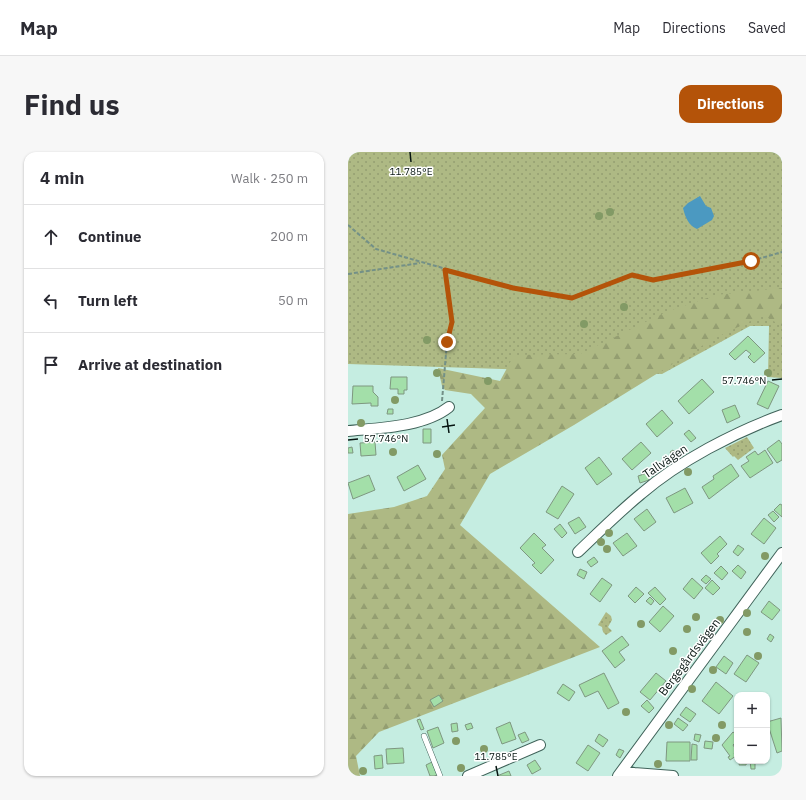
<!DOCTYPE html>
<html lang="en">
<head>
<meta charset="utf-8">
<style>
  :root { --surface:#fff; --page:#f7f7f7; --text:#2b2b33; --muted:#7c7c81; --line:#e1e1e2; --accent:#b45309 }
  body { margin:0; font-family:"IBM Plex Sans",sans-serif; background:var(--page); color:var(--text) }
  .controls { position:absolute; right:12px; bottom:12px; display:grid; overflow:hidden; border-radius:8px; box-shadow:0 1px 3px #0004 }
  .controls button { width:36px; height:36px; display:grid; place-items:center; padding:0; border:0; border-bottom:1px solid var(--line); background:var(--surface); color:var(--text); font:20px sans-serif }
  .stop { position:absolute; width:12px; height:12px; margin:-9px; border:3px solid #b45309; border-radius:50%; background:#fff }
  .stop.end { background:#b45309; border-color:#fff; box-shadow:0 1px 4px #0008 }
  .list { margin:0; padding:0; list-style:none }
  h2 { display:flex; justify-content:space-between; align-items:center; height:52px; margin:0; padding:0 16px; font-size:17px }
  h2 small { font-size:13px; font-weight:400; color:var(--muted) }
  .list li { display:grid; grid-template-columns:26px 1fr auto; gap:12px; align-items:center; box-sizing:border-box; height:64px; padding:0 16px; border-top:1px solid var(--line) }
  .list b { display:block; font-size:15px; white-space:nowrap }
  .list em { font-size:13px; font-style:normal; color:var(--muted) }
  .icon { flex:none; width:22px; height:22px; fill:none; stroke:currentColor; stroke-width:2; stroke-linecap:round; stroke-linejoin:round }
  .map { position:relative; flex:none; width:434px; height:624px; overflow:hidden; border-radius:12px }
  header { display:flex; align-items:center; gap:24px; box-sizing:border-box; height:56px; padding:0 20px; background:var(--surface); border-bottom:1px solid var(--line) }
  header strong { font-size:19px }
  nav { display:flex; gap:22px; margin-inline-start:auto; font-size:14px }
  .intro { display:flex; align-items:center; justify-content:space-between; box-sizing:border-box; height:96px; padding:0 24px }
  h1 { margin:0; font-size:28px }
  .button { padding:10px 18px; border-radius:12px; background:var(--accent); color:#fff; font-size:14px; font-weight:700 }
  main { display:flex; gap:24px; padding:0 24px }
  aside { flex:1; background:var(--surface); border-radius:12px; box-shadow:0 1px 3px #0004 }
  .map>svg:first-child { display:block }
</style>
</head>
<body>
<header>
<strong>Map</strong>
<nav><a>Map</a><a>Directions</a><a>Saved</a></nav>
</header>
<div class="intro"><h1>Find us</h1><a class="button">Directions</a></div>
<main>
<aside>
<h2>4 min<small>Walk · 250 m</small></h2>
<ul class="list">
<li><svg class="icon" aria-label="ahead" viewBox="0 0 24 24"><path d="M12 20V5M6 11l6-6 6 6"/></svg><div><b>Continue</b></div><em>200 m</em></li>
<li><svg class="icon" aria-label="left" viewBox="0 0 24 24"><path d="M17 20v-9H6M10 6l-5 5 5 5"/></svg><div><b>Turn left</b></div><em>50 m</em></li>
<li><svg class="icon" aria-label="arrive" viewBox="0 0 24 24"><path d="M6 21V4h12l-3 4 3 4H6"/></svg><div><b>Arrive at destination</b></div></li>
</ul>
</aside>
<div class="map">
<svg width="434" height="624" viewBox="0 0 434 624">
  <defs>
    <pattern id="grass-dots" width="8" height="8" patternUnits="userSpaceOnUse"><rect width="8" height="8" fill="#aeb984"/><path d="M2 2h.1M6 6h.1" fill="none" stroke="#949e71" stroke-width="1.8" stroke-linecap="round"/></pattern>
    <pattern id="forest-firs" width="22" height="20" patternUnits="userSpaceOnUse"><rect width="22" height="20" fill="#aeb984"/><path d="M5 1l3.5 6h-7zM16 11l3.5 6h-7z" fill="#949e71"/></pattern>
  </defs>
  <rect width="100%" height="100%" fill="#c5ede1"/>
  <path fill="url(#grass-dots)" d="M 0,0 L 434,0 L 434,226 L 420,225 L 421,174 L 402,174 L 314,222 L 0,212 Z
    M 399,285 L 406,296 L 390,308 L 386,304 L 385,305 L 377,296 Z
    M 258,460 L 263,464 L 264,468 L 260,475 L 264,479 L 258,483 L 255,480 L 254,475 L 250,473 Z"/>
  <path fill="url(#forest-firs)" d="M 434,136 L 434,174 L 415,163 L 365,187 L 226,273 L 142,322 L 112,373 L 252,495 L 31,580 L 8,604 L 12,624 L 0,624 L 0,362 L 46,355 L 79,344 L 97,317 L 94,303 L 137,256 L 123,242 L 97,238 L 94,234 L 90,216 L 152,229 L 166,203 L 232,202 L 318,160 L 368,143 Z"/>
  <path fill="#4b99c1" d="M 352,44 L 358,54 L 363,56 L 366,64 L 364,68 L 349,77 C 341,74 337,65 335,56 L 340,51 Z"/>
  <path fill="#a3dfa9" stroke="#7e9780" d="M 400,184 L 417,201 L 406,211 L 400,205 L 403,202 L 398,198 L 387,208 L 381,202 Z
    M 43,225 L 59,225 L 59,238 L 56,238 L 56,242 L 50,242 L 50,237 L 42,237 Z
    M 354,227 L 366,240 L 341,262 L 330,249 Z
    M 420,229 L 431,234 L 420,257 L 409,252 Z
    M 5,234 L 25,234 L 25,240 L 30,245 L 30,254 L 23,254 L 23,251 L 4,252 Z
    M 387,253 L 392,265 L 379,271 L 374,258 Z
    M 40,257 L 45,257 L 45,262 L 39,262 Z
    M 314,258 L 325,271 L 309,285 L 298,272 Z
    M 75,277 L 83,277 L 83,291 L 75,291 Z
    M 341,278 L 348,286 L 343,290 L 336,282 Z
    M 431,288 L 434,292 L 434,308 L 429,311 L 419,297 Z
    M 27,290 L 28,303 L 13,304 L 12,291 Z
    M 293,290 L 303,301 L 284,318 L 274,307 Z
    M 4,295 L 5,301 L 0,301 L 0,296 Z
    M 325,298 L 327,300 L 330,298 L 332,301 L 326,306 L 322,300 Z
    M 417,298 L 425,311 L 402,326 L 393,314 L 401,309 L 398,305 L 407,299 L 410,303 Z
    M 251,305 L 264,322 L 249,333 L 237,316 Z
    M 383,312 L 391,324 L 361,347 L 354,335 L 366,327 L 365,324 Z
    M 70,313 L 78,327 L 56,339 L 49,325 Z
    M 299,321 L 301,328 L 292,331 L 290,324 Z
    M 21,323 L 27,338 L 5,347 L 0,331 Z
    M 214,334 L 226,342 L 210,367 L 198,360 Z
    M 337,336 L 345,351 L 326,361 L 318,346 Z
    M 432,352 L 434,353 L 434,365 L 426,358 Z
    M 299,357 L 308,370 L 296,379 L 286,367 Z
    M 425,359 L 431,365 L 426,370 L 420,363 Z
    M 231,365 L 238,375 L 227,382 L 220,371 Z
    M 416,366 L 428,376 L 416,392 L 403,382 Z
    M 212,372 L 219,381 L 214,386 L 206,377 Z
    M 186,381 L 198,393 L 194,396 L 206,408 L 193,422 L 184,413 L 187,411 L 172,396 Z
    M 279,381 L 289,394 L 275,404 L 265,391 Z
    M 372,384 L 379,392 L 369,402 L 371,404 L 363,412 L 353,401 Z
    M 390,393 L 396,397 L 390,404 L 385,400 Z
    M 246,405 L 250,410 L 243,415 L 239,410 Z
    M 390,413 L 398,420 L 393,427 L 384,419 Z
    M 373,414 L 380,421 L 374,428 L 366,421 Z
    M 232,417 L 239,420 L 236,427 L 229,423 Z
    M 358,423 L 363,427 L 358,432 L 353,428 Z
    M 254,426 L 264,433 L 252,450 L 242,442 Z
    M 344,426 L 355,436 L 346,447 L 335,437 Z
    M 364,428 L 372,436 L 365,443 L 357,436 Z
    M 288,435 L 296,442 L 287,451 L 280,444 Z
    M 307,435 L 318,447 L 312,453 L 300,441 Z
    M 302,445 L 306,449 L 303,453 L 298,449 Z
    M 421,449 L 432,458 L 424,468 L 413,460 Z
    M 315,454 L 326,464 L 312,480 L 301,470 Z
    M 422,482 L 426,485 L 423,490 L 419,487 Z
    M 274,484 L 281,493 L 271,500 L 277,508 L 267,516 L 254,499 Z
    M 399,503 L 411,511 L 398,530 L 386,522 Z
    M 376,504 L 385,511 L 378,522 L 368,515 Z
    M 256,521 L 271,551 L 260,557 L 250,539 L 237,545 L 231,533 Z
    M 308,521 L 318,529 L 302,548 L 292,540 Z
    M 368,530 L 385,544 L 371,562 L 354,549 Z
    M 215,532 L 227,540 L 221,549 L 209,541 Z
    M 91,543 L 95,549 L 86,555 L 82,548 Z
    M 299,548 L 306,556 L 301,561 L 293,554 Z
    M 338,555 L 348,562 L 342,570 L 332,563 Z
    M 330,566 L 340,573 L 335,579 L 326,572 Z
    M 433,566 L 434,599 L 429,601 L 419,570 Z
    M 72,567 L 76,577 L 73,578 L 69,568 Z
    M 162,570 L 168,587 L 154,592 L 148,576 Z
    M 109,571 L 110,579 L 104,580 L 103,572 Z
    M 123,571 L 125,576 L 119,578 L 117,573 Z
    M 90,575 L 96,591 L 85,596 L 79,579 Z
    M 177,580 L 181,588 L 174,591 L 170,583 Z
    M 385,580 L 389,583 L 389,589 L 385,593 L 389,599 L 386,601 L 388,604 L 382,608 L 380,605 L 382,604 L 374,593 Z
    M 251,582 L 260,588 L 255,595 L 247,589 Z
    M 347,582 L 353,583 L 351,590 L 346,588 Z
    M 357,589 L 365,590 L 364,597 L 356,596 Z
    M 319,590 L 342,590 L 342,609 L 318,609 Z
    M 344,592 L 349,593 L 349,608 L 343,608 Z
    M 240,593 L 252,601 L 240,619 L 228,611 Z
    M 55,596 L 56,611 L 39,612 L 38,597 Z
    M 271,597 L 276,599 L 272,606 L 268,603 Z
    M 34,603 L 35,616 L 27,617 L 26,604 Z
    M 187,608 L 193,617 L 184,622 L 179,613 Z
    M 392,609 L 399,609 L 398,613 L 391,613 Z
    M 402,609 L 407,609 L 407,617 L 403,617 Z
    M 84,610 L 89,623 L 86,624 L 82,624 L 78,613 Z
    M 161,619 L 163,624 L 149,624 Z"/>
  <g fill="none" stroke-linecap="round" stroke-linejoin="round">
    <g stroke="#40635a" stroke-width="6">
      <path id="service" d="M 76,584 L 92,624"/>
    </g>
    <g stroke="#40635a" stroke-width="12">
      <path id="minor" d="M 0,279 C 31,276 76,275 101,255
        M 230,400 C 251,380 271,360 293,342 C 331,309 387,280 434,263
        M 275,618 L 286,621 L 325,624
        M 120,624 L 192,593
        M 270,624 L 434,401"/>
    </g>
    <path stroke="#739087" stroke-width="2" stroke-dasharray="4 2" stroke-linecap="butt" d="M 0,73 L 28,97 L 165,136 L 224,146 L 284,123 L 305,129 L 403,109 L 434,100
      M 0,122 L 72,111
      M 94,249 L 99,190 L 104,171 L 97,118"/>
    <use href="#service" stroke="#fff" stroke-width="5"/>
    <use href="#minor" stroke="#fff" stroke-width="10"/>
  </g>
  <g fill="#829a65">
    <circle cx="262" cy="60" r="4"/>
    <circle cx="251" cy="64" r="4"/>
    <circle cx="276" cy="155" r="4"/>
    <circle cx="236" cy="172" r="4"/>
    <circle cx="79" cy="188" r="4"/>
    <circle cx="89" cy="221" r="4"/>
    <circle cx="420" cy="221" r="4"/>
    <circle cx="140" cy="229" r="4"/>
    <circle cx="47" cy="248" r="4"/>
    <circle cx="13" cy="271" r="4"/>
    <circle cx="45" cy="300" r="4"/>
    <circle cx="89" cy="302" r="4"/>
    <circle cx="340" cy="320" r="4"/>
    <circle cx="261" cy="381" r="4"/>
    <circle cx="253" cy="390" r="4"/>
    <circle cx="259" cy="397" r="4"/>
    <circle cx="417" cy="404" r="4"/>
    <circle cx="399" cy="461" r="4"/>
    <circle cx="348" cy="465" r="4"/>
    <circle cx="372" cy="468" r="4"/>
    <circle cx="293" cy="472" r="4"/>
    <circle cx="339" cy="477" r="4"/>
    <circle cx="399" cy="480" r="4"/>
    <circle cx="358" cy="485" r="4"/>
    <circle cx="325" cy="499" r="4"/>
    <circle cx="410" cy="504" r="4"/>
    <circle cx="365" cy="518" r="4"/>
    <circle cx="344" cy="537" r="4"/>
    <circle cx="278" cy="560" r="4"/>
    <circle cx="321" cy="573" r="4"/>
    <circle cx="374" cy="573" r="4"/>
    <circle cx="368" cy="586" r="4"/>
    <circle cx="108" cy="589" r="4"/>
    <circle cx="136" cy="597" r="4"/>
    <circle cx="310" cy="612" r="4"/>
    <circle cx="113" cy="616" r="4"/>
    <circle cx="15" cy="619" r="4"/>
  </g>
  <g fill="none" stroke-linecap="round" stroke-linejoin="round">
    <path stroke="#b45309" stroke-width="5" d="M 99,190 L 104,170 L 97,118 L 165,136 L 224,146 L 284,123 L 305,128 L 403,109"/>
  </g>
  <path fill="none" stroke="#061511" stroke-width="1.5" d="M 62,0 L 63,10M 424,228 L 434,227M 99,267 L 101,281M 94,275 L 107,273M 0,288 L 10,287M 148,614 L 150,624"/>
  <g text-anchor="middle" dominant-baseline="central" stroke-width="3" stroke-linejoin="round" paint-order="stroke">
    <g font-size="12" fill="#061511" stroke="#fff">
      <text transform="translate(317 309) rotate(-34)">Tallvägen</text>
      <text transform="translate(341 505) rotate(-53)">Bergegårdsvägen</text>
    </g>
  </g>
  <g font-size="10" text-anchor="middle" fill="#061511" stroke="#fff" stroke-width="3" stroke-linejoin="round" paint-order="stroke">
    <text x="63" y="23">11.785°E</text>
    <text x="396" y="232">57.746°N</text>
    <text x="38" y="290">57.746°N</text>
    <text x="148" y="608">11.785°E</text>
  </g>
</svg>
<div class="controls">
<button>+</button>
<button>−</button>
</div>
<div class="stop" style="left:403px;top:109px"></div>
<div class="stop end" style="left:99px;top:190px"></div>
</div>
</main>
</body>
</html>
